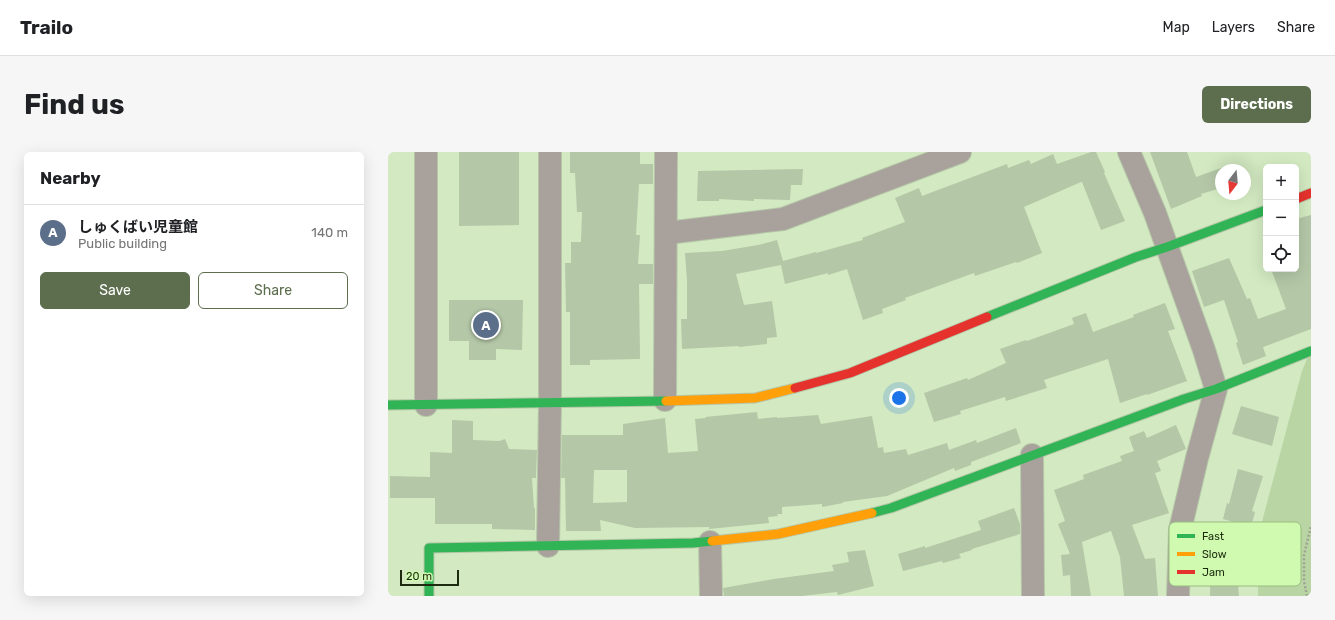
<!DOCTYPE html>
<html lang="en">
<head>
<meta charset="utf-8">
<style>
  :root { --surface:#fff; --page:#f6f6f6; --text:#202124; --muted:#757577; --line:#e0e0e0; --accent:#5c6e4d }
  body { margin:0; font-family:Rubik,"Noto Sans JP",sans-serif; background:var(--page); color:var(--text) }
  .controls { position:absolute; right:12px; top:12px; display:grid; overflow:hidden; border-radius:6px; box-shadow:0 4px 16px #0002 }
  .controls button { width:36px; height:36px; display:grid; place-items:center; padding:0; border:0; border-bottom:1px solid var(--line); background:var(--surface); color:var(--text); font:20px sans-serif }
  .compass { position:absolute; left:827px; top:12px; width:36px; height:36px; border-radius:50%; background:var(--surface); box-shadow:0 4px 16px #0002; rotate:196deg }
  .scale { position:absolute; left:12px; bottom:10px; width:59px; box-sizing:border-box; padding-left:4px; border:2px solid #1c2b0e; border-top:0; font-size:11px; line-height:14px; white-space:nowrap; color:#1c2b0e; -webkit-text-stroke:3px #cffab0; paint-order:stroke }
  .you { position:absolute; left:511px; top:246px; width:14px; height:14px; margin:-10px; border:3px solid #fff; border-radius:50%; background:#1a73e8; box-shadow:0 0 0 6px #1a73e833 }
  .badge { display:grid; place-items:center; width:26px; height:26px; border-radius:50%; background:var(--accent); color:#fff; font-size:13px; font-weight:700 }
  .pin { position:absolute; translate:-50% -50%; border:2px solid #fff; box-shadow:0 1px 4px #0006 }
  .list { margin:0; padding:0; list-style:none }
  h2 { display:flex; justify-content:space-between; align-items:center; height:52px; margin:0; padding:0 16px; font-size:17px }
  h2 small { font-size:13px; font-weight:400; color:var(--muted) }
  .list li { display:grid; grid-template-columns:26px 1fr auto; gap:12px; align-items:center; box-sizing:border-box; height:56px; padding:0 16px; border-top:1px solid var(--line) }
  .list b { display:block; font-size:15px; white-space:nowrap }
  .list p { margin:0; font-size:13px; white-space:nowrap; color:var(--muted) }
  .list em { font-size:13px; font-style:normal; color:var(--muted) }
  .actions { display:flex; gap:8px; padding:12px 16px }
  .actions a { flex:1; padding:9px 0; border:1px solid var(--accent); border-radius:6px; text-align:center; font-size:14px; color:var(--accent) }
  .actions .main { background:var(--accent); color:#fff }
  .icon { flex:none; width:22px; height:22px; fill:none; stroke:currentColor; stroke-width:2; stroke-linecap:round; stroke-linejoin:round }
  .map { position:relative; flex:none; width:923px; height:444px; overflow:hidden; border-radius:6px }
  header { display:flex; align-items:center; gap:24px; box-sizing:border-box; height:56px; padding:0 20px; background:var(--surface); border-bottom:1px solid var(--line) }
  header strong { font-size:19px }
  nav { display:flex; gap:22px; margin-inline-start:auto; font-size:14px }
  .intro { display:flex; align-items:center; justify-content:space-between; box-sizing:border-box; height:96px; padding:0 24px }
  h1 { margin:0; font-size:28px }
  .button { padding:10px 18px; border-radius:6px; background:var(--accent); color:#fff; font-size:14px; font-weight:700 }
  main { display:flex; gap:24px; padding:0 24px }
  aside { flex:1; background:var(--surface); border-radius:6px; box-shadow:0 4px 16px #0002 }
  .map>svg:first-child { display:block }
</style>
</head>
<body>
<header>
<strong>Trailo</strong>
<nav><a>Map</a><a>Layers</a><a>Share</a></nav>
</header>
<div class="intro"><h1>Find us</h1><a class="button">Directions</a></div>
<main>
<aside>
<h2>Nearby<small></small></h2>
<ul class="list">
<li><span class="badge" style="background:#5c6f8a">A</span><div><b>しゅくばい児童館</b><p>Public building</p></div><em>140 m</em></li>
</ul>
<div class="actions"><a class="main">Save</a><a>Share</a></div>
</aside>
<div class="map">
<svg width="923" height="444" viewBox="0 0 923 444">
  <rect width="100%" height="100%" fill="#d2e9c1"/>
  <path fill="#b9d5a4" d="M 923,197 L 923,444 L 870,444 L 870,402 L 875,366 L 914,219 Z"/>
  <path fill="#b4c7a7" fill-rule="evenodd" d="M 71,0 L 131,0 L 131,73 L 71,74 Z
    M 182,0 L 252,0 L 252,12 L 265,12 L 265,32 L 251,32 L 248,83 L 252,83 L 250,112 L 265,112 L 265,132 L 251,132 L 252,207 L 202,208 L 202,213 L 182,213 L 182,160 L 178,160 L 177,111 L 183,111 L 183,90 L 193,90 L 194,60 L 189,60 L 187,21 L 182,21 Z
    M 703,0 L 708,0 L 717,20 L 716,21 L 737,69 L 713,78 L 694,30 L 693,30 L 636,55 L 654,101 L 629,111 L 628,110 L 587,124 L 586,121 L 517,146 L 518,148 L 494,157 L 495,161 L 475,168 L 459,117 L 440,123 L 440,121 L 397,132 L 393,113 L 348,122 L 356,153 L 384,149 L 389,185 L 379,186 L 379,192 L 351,195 L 351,194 L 294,197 L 293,167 L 299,167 L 299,128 L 297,101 L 334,99 L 370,93 L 389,88 L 395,109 L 428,100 L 428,101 L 475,88 L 474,86 L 517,70 L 507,46 L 531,36 L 534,44 L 619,12 L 620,16 L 641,8 L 643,12 L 665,2 L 669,12 Z
    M 762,0 L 799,0 L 808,25 L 833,16 L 833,36 L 813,42 L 814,44 L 783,57 Z
    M 415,17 L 414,33 L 403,33 L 402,48 L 366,47 L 366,49 L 331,47 L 331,49 L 309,49 L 310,19 Z
    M 923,63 L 923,177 L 875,195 L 878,204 L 855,213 L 848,191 L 850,190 L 836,148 L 816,155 L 804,119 L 841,106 L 859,147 L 862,146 L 870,167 L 898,157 L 883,117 L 908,117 L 908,67 Z
    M 61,148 L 135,148 L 134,198 L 108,197 L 108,208 L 81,208 L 81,189 L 61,189 Z
    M 777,151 L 787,177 L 780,179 L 799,229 L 759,243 L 759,242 L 732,251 L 720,207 L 656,228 L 659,236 L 618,249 L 617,245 L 572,259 L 573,262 L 546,270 L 536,241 L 579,226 L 580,228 L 618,211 L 612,197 L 638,188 L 639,189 L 686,172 L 684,166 L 698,161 L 705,180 L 746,165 L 745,163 Z
    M 853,254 L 891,265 L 884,294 L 844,282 Z
    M 369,260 L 370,267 L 389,265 L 389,266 L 430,263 L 433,272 L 484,264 L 490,296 L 495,295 L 496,301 L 518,297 L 520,303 L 559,291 L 561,298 L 588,288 L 589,291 L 628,276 L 633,291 L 583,310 L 583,313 L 567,319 L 566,316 L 499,344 L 455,350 L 455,351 L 434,355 L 434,352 L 394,355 L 394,362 L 389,362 L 390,364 L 380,365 L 381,371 L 321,377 L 321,375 L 247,376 L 212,368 L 213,379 L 178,379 L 177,326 L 173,326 L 174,283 L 235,283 L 235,272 L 277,266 L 280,301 L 310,299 L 307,267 L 318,266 L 317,265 ZM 206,318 L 239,318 L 239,350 L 205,351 Z
    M 64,268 L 85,269 L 85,288 L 111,289 L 117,287 L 121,297 L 149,298 L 148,326 L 144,326 L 146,356 L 147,356 L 147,378 L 104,377 L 104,372 L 47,372 L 47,346 L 2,346 L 2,324 L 42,325 L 42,300 L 64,301 Z
    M 788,273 L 798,297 L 769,309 L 773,319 L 767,321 L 781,361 L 744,373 L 757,407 L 767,406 L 770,444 L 736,444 L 732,405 L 723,379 L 694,390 L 703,444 L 683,444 L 682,423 L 675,424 L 673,403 L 682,402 L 670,372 L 677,369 L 666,338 L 696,327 L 695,323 L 734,309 L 732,304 L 746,299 L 741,285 L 756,279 L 759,286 Z
    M 850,317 L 875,324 L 864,359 L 867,360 L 863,375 L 835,367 L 839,351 L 841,352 Z
    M 626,356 L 632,372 L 632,382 L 584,397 L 584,398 L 571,402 L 573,406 L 555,411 L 554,409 L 515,419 L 510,402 L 537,394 L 537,396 L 593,378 L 590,369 Z
    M 815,378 L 842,378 L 845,415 L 854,415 L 853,434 L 850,434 L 851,444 L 822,444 L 823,395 L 815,394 Z
    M 477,398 L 486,434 L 450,443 L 449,440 L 414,444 L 336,444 L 335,436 L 386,427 L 446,419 L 444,413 L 461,410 L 459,400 Z"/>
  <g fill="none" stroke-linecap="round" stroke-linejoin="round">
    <g stroke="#b6c7a8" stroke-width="24">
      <path id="street" d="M 741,0 L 767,61 L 816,198 L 828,237 L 809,306 L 792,378 L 790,444
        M 279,81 L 395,67 L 572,0
        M 277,248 L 278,0
        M 38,253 L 38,0
        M 644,303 L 645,444
        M 322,390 L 323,444
        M 160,394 L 162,250 L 162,0"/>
    </g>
    <g stroke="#b6c7a8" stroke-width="11">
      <path id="fast" d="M 599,165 L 748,105 L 779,95 L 878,58
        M 0,253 L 278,249
        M 484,361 L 503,356 L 796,247 L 828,237 L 923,199
        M 41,444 L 41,396 L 305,391 L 324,389"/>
    </g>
    <g stroke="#b6c7a8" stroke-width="11">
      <path id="slow" d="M 278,249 L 367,246 L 407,236
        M 324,389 L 390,382 L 484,361"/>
    </g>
    <g stroke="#b6c7a8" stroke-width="11">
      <path id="jam" d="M 908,47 L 923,41
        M 407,236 L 462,221 L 599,165"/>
    </g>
    <path stroke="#9fa393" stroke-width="2.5" stroke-dasharray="2 2" stroke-linecap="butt" d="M 919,444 L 916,429 L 916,403 L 923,374"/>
    <use href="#street" stroke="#a8a19c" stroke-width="22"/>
    <use href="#fast" stroke="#30b455" stroke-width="9"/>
    <use href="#slow" stroke="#ff9f0a" stroke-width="9"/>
    <use href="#jam" stroke="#e5322d" stroke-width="9"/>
  </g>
  <rect x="781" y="370" width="132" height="64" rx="6" fill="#cffab0" stroke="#99bc7f" stroke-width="1"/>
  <rect x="789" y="382" width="18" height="4" fill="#30b455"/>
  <rect x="789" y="400" width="18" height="4" fill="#ff9f0a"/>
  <rect x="789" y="418" width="18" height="4" fill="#e5322d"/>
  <g font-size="11" fill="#1c2b0e">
    <text x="814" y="388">Fast</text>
    <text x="814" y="406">Slow</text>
    <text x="814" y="424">Jam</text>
  </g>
</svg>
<div class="controls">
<button>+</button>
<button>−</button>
<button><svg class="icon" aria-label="locate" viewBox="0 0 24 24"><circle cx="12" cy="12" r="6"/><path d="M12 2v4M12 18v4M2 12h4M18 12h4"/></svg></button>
</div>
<svg class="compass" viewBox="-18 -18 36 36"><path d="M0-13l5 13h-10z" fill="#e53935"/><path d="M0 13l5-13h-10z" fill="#757577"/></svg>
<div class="scale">20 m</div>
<div class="you"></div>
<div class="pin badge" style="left:98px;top:173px;background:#5c6f8a">A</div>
</div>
</main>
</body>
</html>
